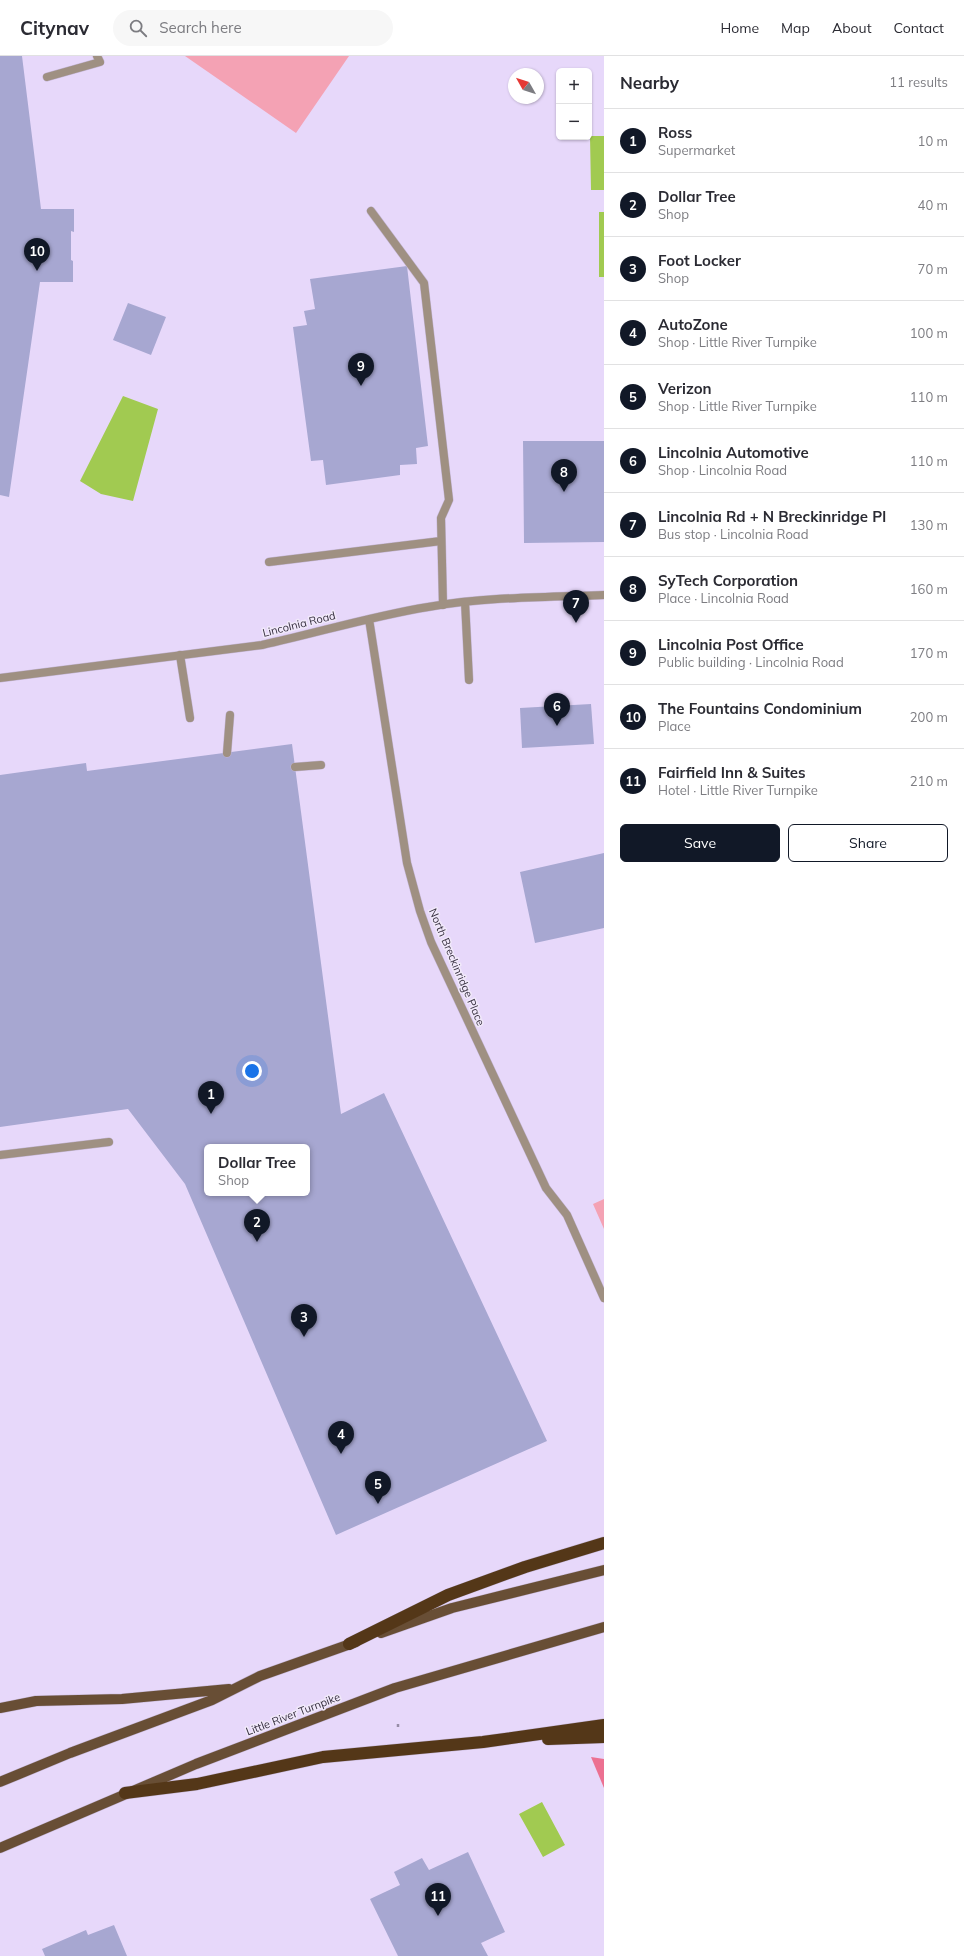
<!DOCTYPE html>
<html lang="en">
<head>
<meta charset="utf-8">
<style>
  :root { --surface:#fff; --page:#f7f7f7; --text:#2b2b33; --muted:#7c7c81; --line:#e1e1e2; --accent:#111827 }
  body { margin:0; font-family:Mulish,sans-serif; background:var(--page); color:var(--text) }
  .controls { position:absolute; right:12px; top:12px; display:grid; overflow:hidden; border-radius:6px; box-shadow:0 1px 3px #0004 }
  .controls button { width:36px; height:36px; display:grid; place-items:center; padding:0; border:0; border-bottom:1px solid var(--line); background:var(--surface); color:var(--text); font:20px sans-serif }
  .compass { position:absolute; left:508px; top:12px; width:36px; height:36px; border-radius:50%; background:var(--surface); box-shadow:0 1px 3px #0004; rotate:309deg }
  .you { position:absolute; left:252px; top:1015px; width:14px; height:14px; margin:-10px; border:3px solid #fff; border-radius:50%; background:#1a73e8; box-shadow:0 0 0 6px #1a73e833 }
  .badge { display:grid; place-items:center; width:26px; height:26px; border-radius:50%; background:var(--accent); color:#fff; font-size:13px; font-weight:700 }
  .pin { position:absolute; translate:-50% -33px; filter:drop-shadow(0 1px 2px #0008) }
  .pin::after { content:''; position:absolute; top:21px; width:14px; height:12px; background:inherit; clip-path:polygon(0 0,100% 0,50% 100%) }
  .popup { position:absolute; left:204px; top:1088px; width:106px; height:52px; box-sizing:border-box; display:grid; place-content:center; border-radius:6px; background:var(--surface); filter:drop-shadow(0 1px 3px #0005); font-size:13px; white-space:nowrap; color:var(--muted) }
  .popup b { font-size:15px; color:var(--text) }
  .popup::after { content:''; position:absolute; left:50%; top:100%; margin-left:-8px; border:8px solid transparent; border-top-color:var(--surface) }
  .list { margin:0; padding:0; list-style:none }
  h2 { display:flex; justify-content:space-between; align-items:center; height:52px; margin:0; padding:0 16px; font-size:17px }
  h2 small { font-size:13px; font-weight:400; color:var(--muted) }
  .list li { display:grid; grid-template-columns:26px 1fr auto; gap:12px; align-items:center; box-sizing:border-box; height:64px; padding:0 16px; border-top:1px solid var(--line) }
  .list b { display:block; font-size:15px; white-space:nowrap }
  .list p { margin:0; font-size:13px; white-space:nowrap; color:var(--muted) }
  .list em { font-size:13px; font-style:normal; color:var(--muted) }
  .actions { display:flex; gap:8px; padding:12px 16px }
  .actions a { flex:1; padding:9px 0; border:1px solid var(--accent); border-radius:6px; text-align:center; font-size:14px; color:var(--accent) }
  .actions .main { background:var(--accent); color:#fff }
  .icon { flex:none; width:22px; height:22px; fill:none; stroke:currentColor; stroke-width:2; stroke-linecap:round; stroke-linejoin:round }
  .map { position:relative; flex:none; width:604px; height:1900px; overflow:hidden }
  header { display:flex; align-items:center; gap:24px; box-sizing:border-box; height:56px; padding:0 20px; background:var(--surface); border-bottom:1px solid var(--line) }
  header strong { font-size:19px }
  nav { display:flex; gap:22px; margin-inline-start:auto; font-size:14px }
  .search { width:280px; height:36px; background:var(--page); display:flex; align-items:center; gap:10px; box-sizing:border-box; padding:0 14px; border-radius:22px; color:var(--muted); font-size:15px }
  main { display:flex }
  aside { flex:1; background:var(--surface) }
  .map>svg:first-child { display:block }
</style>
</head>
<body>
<header>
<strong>Citynav</strong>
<div class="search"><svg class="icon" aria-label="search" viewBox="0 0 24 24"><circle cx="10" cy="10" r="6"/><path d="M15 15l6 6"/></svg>Search here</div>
<nav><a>Home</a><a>Map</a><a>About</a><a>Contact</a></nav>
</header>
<main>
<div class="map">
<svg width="604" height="1900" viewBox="0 0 604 1900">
  <rect width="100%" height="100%" fill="#e7d8fa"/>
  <path fill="#f4a2b4" d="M 185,0 L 349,0 L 296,77 Z
    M 604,1143 L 604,1173 L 593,1148 Z"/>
  <path fill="#ec7091" d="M 591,1701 L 604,1703 L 604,1732 Z"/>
  <path fill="#a1ca51" d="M 590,80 L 604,80 L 604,134 L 591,134 Z
    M 599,156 L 604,156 L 604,221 L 599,221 Z
    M 123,340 L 158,353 L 133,445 L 101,438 L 80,425 Z
    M 542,1746 L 565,1789 L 543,1801 L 519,1758 Z"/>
  <path fill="#a7a7d1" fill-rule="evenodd" d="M 0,0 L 22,0 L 41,153 L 74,153 L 74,176 L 71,175 L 71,204 L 73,205 L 73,226 L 40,226 L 9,441 L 0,439 Z
    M 407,210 L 428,390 L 416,392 L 417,408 L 400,409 L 400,419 L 326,429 L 323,404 L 311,405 L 293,271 L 307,269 L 304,255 L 315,253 L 310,223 Z
    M 128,247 L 166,261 L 151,299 L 113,284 Z
    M 523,385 L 604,385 L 604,486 L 524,487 Z
    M 591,648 L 594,688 L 522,692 L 520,652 Z
    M 292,688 L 341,1058 L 384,1037 L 547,1385 L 336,1479 L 185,1128 L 128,1053 L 0,1071 L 0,719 L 86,707 L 87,715 ZM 207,1091 L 307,1091 L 307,1137 L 207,1137 Z
    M 604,797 L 604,872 L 535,887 L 520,816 Z
    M 468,1796 L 505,1876 L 481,1887 L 488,1900 L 398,1900 L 370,1843 L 400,1829 L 394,1816 L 422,1802 L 429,1814 Z
    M 114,1869 L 127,1900 L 45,1900 L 42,1893 L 86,1874 L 88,1879 Z"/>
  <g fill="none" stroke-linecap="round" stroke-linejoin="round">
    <g stroke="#c4b6d5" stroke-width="9">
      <path id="lane" d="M 47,21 L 100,6 L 97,0
        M 371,155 L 424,227 L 449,444 L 441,462 L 443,549
        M 269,506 L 441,485
        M 465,546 L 469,624
        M 180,599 L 190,662
        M 227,697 L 230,659
        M 295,711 L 321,709
        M 0,1099 L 109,1086"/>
    </g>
    <g stroke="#c4b6d5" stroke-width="9">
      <path id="street" d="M 369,563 L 407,807 L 420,855 L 431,886 L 546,1132 L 567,1159 L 604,1242
        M 0,622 L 262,589 C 317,577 372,560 428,551 C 485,541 546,541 604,539"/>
    </g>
    <g stroke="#c4b6d5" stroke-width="11">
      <path id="primary" d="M 381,1577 L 452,1552 L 604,1514
        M 0,1652 L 36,1645 L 122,1643 L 229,1633
        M 0,1726 L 70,1697 L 212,1644 L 260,1620 L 356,1586
        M 0,1792 L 196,1708 L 395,1632 L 604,1571"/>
    </g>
    <g stroke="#c4b6d5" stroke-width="13">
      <path id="highway" d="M 349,1588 L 448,1539 L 525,1511 L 604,1487
        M 548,1683 L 604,1681
        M 125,1737 L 197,1728 L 323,1701 L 483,1686 L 604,1669"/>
    </g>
    <path stroke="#978ca6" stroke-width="2.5" stroke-dasharray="3 3" stroke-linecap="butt" d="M 398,1671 L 398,1668"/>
    <use href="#lane" stroke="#9f9082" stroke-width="8"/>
    <use href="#street" stroke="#9f9082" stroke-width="8"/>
    <use href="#primary" stroke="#684e35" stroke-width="10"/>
    <use href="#highway" stroke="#543718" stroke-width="12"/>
  </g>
  <g text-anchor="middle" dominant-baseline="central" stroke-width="3" stroke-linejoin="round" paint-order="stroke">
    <g font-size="11" fill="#373040" stroke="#f1e9fa">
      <text transform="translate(299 568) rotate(-14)">Lincolnia Road</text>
      <text transform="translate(457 911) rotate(67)">North Breckinridge Place</text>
      <text transform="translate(293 1658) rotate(-21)">Little River Turnpike</text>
    </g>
  </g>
</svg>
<div class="controls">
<button>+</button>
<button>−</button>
</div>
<svg class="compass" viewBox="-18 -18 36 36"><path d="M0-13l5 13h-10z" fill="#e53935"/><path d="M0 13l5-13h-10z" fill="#7c7c81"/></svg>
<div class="you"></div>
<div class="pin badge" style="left:211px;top:1058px">1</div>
<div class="pin badge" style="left:257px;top:1186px">2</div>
<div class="popup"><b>Dollar Tree</b>Shop</div>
<div class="pin badge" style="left:304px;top:1281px">3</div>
<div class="pin badge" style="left:341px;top:1398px">4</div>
<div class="pin badge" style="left:378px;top:1448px">5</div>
<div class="pin badge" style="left:557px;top:670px">6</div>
<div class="pin badge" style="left:576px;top:567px">7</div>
<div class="pin badge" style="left:564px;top:436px">8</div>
<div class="pin badge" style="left:361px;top:330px">9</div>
<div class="pin badge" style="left:37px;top:215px">10</div>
<div class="pin badge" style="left:438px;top:1860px">11</div>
</div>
<aside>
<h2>Nearby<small>11 results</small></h2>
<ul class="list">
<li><span class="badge">1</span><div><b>Ross</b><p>Supermarket</p></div><em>10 m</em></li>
<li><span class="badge">2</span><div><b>Dollar Tree</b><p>Shop</p></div><em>40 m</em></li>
<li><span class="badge">3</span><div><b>Foot Locker</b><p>Shop</p></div><em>70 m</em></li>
<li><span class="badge">4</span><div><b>AutoZone</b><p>Shop · Little River Turnpike</p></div><em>100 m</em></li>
<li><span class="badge">5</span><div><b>Verizon</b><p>Shop · Little River Turnpike</p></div><em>110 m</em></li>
<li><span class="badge">6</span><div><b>Lincolnia Automotive</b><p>Shop · Lincolnia Road</p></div><em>110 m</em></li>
<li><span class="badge">7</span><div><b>Lincolnia Rd + N Breckinridge Pl</b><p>Bus stop · Lincolnia Road</p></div><em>130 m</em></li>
<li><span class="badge">8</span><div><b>SyTech Corporation</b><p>Place · Lincolnia Road</p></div><em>160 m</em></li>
<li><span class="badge">9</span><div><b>Lincolnia Post Office</b><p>Public building · Lincolnia Road</p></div><em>170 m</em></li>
<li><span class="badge">10</span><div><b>The Fountains Condominium</b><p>Place</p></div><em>200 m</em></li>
<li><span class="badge">11</span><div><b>Fairfield Inn &amp; Suites</b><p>Hotel · Little River Turnpike</p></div><em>210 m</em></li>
</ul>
<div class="actions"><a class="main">Save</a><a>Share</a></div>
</aside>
</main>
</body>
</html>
